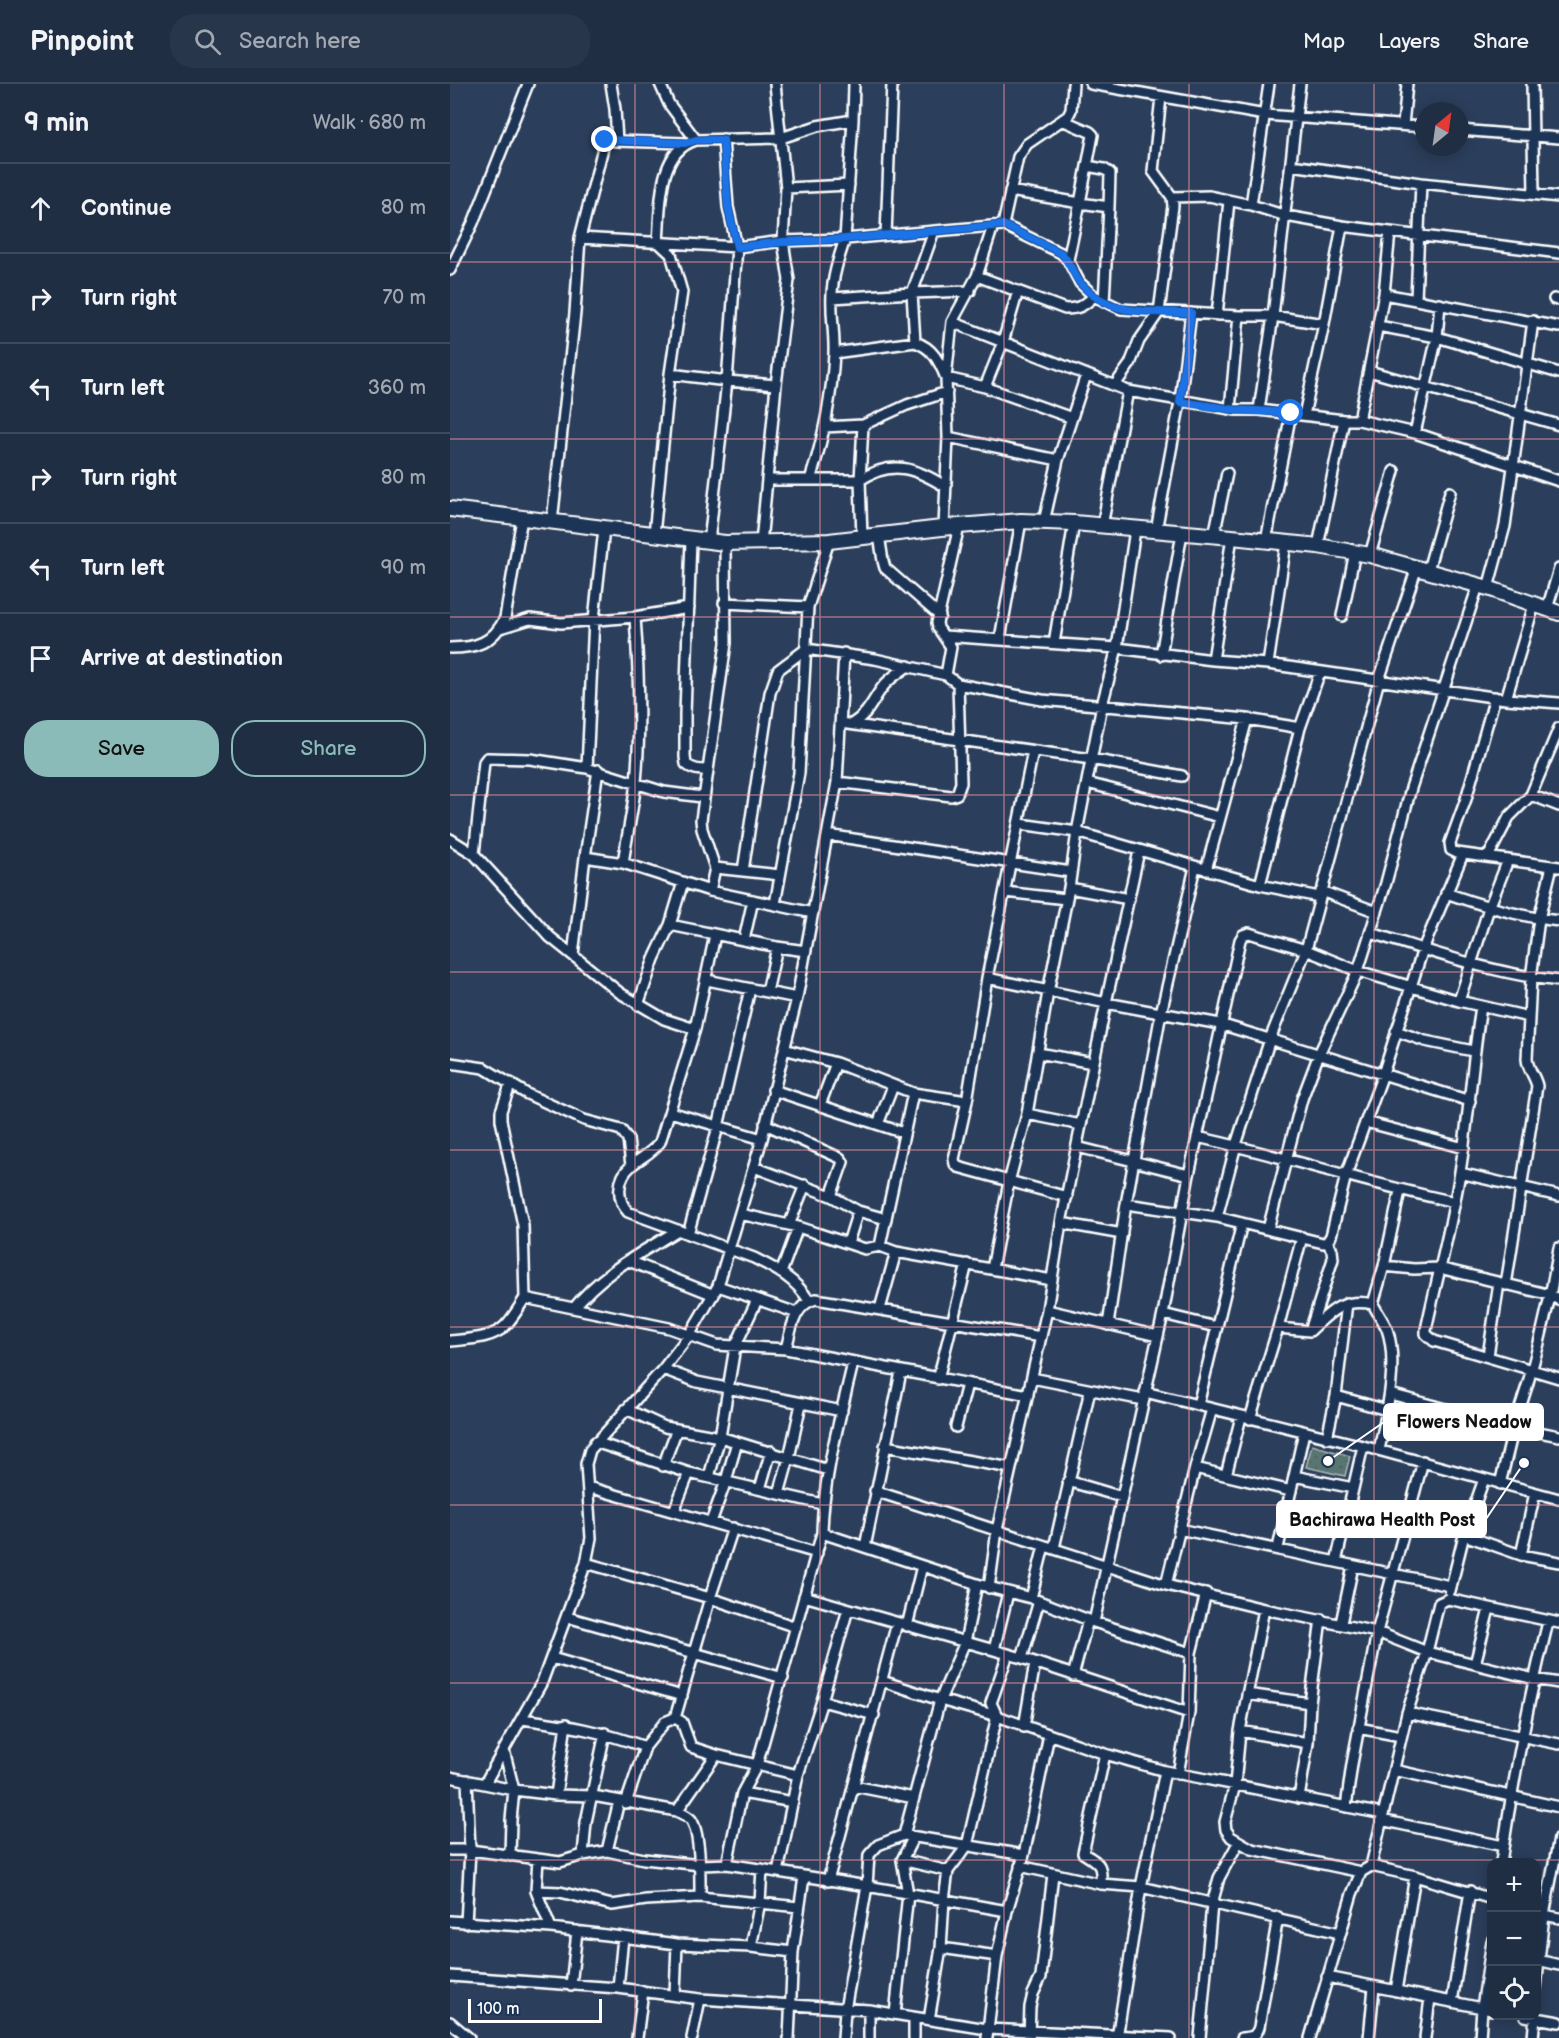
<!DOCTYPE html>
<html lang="en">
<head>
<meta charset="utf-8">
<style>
  :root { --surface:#202e44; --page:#28364b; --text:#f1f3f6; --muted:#a2a8b2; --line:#3d4a5d; --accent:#8bbbb9 }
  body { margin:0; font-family:"Balsamiq Sans",sans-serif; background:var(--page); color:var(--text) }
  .controls { position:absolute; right:18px; bottom:18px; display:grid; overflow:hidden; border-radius:12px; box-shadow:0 3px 15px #0003 }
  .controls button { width:54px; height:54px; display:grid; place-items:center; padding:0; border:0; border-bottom:2px solid var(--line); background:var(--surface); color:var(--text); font:30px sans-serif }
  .compass { position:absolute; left:965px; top:18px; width:54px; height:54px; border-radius:50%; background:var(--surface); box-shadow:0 3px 15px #0003; rotate:29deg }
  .scale { position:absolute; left:18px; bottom:15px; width:134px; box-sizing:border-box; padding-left:6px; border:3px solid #fff; border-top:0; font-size:16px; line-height:21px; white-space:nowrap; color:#fff; -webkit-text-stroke:4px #1d3557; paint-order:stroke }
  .stop { position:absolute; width:18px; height:18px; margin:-14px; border:4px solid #1a73e8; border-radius:50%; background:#fff }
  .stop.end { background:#1a73e8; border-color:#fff; box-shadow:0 2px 6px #0008 }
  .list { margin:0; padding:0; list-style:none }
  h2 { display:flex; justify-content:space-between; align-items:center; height:78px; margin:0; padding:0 24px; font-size:26px }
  h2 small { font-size:20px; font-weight:400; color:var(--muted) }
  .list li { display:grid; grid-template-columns:39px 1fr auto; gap:18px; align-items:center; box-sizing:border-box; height:90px; padding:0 24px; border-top:2px solid var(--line) }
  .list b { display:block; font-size:22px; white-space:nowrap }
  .list em { font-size:20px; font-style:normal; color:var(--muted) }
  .actions { display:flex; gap:12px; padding:18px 24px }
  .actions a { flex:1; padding:14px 0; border:2px solid var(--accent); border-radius:24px; text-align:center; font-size:21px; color:var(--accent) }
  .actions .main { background:var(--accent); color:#111 }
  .icon { flex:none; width:33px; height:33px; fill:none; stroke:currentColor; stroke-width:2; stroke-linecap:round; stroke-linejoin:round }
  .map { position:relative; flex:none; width:1109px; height:1954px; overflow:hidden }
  header { display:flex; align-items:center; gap:36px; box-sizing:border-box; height:84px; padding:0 30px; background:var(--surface); border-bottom:2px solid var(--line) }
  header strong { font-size:28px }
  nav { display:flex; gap:33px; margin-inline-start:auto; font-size:21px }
  .search { width:420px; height:54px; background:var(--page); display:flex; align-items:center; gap:15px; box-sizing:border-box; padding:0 21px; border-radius:24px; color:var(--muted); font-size:22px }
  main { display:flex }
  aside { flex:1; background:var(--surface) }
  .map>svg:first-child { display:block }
</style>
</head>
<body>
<header>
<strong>Pinpoint</strong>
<div class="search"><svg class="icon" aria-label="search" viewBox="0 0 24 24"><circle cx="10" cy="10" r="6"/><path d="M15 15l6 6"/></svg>Search here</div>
<nav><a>Map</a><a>Layers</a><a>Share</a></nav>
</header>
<main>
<aside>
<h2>9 min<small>Walk · 680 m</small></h2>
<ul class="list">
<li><svg class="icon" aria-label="ahead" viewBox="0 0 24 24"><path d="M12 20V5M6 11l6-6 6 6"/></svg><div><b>Continue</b></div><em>80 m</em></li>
<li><svg class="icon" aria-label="right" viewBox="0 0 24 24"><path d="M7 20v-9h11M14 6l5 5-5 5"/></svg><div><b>Turn right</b></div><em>70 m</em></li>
<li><svg class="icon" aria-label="left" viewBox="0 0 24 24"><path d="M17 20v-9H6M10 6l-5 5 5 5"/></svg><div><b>Turn left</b></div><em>360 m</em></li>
<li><svg class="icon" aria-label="right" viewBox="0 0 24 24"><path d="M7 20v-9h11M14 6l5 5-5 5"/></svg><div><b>Turn right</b></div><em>80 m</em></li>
<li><svg class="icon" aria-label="left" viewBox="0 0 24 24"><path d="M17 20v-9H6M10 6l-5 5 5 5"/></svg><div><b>Turn left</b></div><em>90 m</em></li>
<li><svg class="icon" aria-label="arrive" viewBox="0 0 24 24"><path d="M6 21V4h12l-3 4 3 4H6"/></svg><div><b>Arrive at destination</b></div></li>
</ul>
<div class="actions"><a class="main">Save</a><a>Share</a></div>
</aside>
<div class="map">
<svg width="1109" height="1954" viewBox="0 0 1109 1954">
  <defs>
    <pattern id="grass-dots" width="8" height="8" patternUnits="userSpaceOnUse" patternTransform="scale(1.5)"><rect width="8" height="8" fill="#597572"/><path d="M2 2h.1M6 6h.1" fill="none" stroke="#525e5d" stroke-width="1.8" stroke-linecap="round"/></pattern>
  </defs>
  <rect width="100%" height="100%" fill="#2b3e5b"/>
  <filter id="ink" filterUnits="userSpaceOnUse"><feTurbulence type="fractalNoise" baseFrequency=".0167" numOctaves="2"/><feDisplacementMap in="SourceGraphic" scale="12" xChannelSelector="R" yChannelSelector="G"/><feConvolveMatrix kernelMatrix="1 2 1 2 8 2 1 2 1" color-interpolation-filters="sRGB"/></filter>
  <g filter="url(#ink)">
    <path fill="url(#grass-dots)" stroke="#acbab8" stroke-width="1.5" d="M 862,1361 L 900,1372 L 895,1392 L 856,1383 Z"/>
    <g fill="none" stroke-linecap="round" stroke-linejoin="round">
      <g stroke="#fff" stroke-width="14">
        <path id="street" d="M 210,0 L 219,20 L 246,56
          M 641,0 L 815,31 L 974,43
          M 819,0 L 801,121 L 836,132 L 892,142 L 1109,169
          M 850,0 L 823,232 L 809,326 L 894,336 L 909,336
          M 1082,0 L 1084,110
          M 612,36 L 640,48 L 643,51 L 630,119 L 659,123 L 654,218
          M 953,41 L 957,0
          M 1010,46 L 1109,54
          M 167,57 L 235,59
          M 841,81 L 971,99 L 1109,113
          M 637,82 L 654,85 L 660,89 L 659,123
          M 336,104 L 399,101
          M 560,107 L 630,119 L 618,176
          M 722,113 L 759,112 L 801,121
          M 553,141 L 568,73 L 577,60 L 618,32 L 621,26 L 623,0
          M 940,148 L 934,210 L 1109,243
          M 436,151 L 442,0
          M 130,154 L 287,163 L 333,157 L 395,155 L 403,36
          M 208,158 C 211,125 206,68 246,56 L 331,54 L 367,42 L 403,36 L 404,0
          M 0,186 L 23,139 L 78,0
          M 527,192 L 615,225 C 629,225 635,221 644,212
          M 934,210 L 909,336 L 965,349 L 1109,397
          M 382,214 L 462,209 L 484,147
          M 966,215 L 971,99
          M 1104,215 L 1109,216
          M 767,231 L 779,117
          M 502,238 L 678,307
          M 928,242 L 987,253 L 1109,289
          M 465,258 C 483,264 489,277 496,294 L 535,303 L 622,334
          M 384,269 L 465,258 L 462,209 L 520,207
          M 919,287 L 1109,341
          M 220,290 L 277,297 L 326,301
          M 665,301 L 680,280 L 689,257 L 709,228 L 723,122 L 722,113 L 703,87 L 711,13
          M 535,303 L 553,258 L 568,207
          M 780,325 L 789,232
          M 854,331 L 874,240 L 892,142
          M 413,341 L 457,321 L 497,308
          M 374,343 L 413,341 L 410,396 C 442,375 466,384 496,403
          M 965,349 L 987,253 L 990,220
          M 498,353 L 496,294 L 502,238 L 527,192 L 543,142
          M 317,396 L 360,396 C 373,356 382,312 384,269 C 385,246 379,223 383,200 C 385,184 390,170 395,155 L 553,141 L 611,169 L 618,176 L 630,199 L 644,212 L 671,225 L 789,232 L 823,232 L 874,240
          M 360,396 L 410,396 L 412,453
          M 102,438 L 125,229 L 130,154 L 155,56 L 167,57 L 165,25 L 161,0
          M 594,438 L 608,376 L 636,291
          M 652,442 L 678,307 L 786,326 L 809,326
          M 494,443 L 498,353 L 608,376
          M 706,447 L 730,318 L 741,229
          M 204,451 L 220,290 L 232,208 L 221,170 L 208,158
          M 429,451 L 433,477 L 435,484 L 490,532
          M 764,452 L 777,389
          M 241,455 L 235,630 L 235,673 L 236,680 C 243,686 249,686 258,686
          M 816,457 L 841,329
          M 259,458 L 277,297 L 287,163 L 278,123 L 273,55
          M 311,459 L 326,301 L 339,196 L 333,157 L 336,104 L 325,0
          M 868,462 L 894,336
          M 920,471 L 944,387
          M 978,486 L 1000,408
          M 1038,504 L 1055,442 L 1083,237
          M 274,519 L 358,523
          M 1097,525 L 1109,485
          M 892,532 L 905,468
          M 50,544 L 80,535 L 111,539 L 185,533 L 239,524
          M 494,552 L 667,564 L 763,576 L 818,580 L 1056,615 L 1109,619
          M 550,555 L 571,437
          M 604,559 L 624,439
          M 0,564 C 26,564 43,559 55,534 L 72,434
          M 711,571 L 732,449
          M 763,576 L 782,453
          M 818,580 L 836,459
          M 496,591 L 501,563 L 488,544 L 487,539 L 509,442
          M 1045,613 L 1016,715 L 1000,759 L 1001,766 L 1007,769 L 1109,783
          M 1056,615 L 1084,521
          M 391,639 L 641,675 L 732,692
          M 402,640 C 420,628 420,620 432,604 C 438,595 449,589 458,582
          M 583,667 L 537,894 L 517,1017 L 504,1075 L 505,1080 L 508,1083 L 617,1113
          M 137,684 L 144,535 L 154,445
          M 387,698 L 501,712 L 507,710 L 511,699 L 508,600
          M 637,699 L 770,733
          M 1081,711 L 1109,722
          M 570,740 L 627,748 L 810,801 L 869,813
          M 377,751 L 621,788
          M 0,755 L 24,770 L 100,853 L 170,909 L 214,935 L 245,945
          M 24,770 L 34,678 L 37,674 L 80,675 L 137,684 L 214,708 L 252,713
          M 135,773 L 173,779 L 260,807 L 363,829
          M 1038,773 L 1059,733 L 1081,711 L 1109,644
          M 173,779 C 177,752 183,725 186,698 C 191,643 189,588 185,533
          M 265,784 L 330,791
          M 756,786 L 797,635
          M 293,787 L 320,609 L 328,586 L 356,565 L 425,575 L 496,591 L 508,600 L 592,616 L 797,635 L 850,644
          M 810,801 L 850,644 L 870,588
          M 619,804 L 679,815
          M 260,807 L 265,784 L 252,745 L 251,736 L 276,559 L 275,459
          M 871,807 L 927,828
          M 555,808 L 616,815
          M 996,809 C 1033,822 1070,833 1109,837
          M 325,820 L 349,689 L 358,523 L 379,457
          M 220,841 L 327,863 L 356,867
          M 921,849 C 983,868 1044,890 1109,897
          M 265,851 L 245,945 L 210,1058 C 202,1069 191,1073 181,1082 C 167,1094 166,1115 178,1128 L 304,1174 C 326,1185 346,1195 359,1217
          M 294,856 L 303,816
          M 123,871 L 135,773 L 148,686
          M 537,894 L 656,919 L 770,940 L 1020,1017
          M 257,896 L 347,914
          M 317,908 L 327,863
          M 1009,917 L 1039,824 L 1058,776
          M 188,921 L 204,875 L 220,841 L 233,798
          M 1031,923 C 1022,978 1019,1033 1010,1088 C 1002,1141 987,1193 976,1246 L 976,1250 L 984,1257 L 1109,1294
          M 946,947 L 975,957 L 1023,967
          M 334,965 L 386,979 L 463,1009 L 517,1017
          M 588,969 L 643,979
          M 0,979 L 34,984 L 77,1010 L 134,1036 L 171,1046 L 178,1055 L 181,1082
          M 61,999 L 51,1027 L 51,1036 L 73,1141 L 75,1214 L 219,1244 L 267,1261 L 336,1265 L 578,1311
          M 323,1006 L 454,1049
          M 370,1021 L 386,979
          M 220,1028 L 312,1055
          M 577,1030 L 631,1041
          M 916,1038 L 1014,1064
          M 315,1040 L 390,1074 L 393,1078 L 381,1112
          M 428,1040 L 443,1002
          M 747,1053 C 834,1072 918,1100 1005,1118
          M 627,1063 L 739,1091
          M 304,1083 L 381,1112 L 408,1127 L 436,1135
          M 1010,1089 L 1109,1112
          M 676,1120 L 767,1133 L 873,1159 L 877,1158
          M 290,1130 L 348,1143 L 415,1165 L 430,1162 L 446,1168 L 602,1196
          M 767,1133 L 786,1061 L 820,955 L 856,866 L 929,596 L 967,483
          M 611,1139 L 672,1150
          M 339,1141 L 355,1101
          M 818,1145 L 852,1015 L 869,970 L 908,887 L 936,799 L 961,704 L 1028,502
          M 238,1150 L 268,1043 L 300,905
          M 877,1158 L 881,1152 L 896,1091 L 933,990 L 973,865 L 1013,770
          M 398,1159 L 408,1127
          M 430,1162 L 463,1009
          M 1109,1164 C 1099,1225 1084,1284 1064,1343 L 1109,1352
          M 179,1177 L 264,1211
          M 934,1182 L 964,1185 L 989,1184 L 1101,1211 L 1109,1216
          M 542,1185 L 559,1098 L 577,1030 L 598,908 L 619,804 L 627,748 L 652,621 L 667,564 L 685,446
          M 331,1189 L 348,1143
          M 1056,1201 L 1087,1002 C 1085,992 1078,986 1077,975 L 1081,894 L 1089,835 L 1102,782
          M 268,1202 L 347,1229
          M 923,1220 L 934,1182 L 950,1107
          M 124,1224 C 151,1189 191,1169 228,1146
          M 430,1225 L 446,1168
          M 597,1226 L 708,1252
          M 713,1230 L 766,1243
          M 658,1241 L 676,1120 L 711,929 L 745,783
          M 828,1244 L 860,1247 L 883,1175 L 882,1166 L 877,1158
          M 860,1247 C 881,1227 892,1214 923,1220 C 927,1228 933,1236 937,1245 C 949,1279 936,1332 929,1366
          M 0,1257 C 18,1255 42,1255 55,1242 C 63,1234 69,1223 75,1214
          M 336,1265 C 341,1246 344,1220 366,1215 L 591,1253
          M 1038,1272 L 1049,1199
          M 213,1285 L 247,1298 L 392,1327
          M 582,1294 L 693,1316
          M 488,1295 L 517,1180
          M 695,1308 L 913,1362 L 1109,1415
          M 940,1310 L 1064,1343 L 1050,1400
          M 886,1312 L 937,1326
          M 748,1321 L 792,1139
          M 176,1325 L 215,1343 L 270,1353 L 378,1386
          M 800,1335 L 828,1244 L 852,1153
          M 506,1343 L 517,1300
          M 877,1354 L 886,1312 L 897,1219
          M 145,1358 L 239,1389 L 372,1420
          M 435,1362 L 561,1384
          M 913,1362 L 886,1478 L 1000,1502
          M 213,1382 L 227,1345
          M 745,1384 L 841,1407
          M 776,1391 L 791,1333
          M 844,1392 L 903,1404
          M 259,1393 L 270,1353 L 285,1263 L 307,1216
          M 618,1397 L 672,1413
          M 138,1403 L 367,1469
          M 310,1405 L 321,1367
          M 425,1407 L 716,1501 L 814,1525 L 927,1548 L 977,1568 L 1084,1595 L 1109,1599
          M 329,1410 L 339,1374 L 351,1320
          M 224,1427 L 239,1389
          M 261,1438 L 276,1397 L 287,1358
          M 729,1445 L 886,1478
          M 372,1449 L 527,1500 L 581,1514 L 644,1538 L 741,1569
          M 1014,1451 L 1071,1471 L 1109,1478
          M 415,1463 L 451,1288
          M 604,1464 L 640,1306
          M 828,1464 L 854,1348
          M 1071,1471 L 1085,1409
          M 136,1479 L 260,1514 L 346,1543
          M 716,1501 L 745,1384 L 762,1325
          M 539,1504 L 547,1446 L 597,1226 L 611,1139 L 656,919 L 689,767
          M 1000,1507 L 1014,1451 L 1034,1395
          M 354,1512 L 572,1574 L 739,1629
          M 581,1514 L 594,1462
          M 814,1525 L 790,1647 L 785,1701 L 775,1738 L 776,1746 L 781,1753 L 802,1765 L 911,1788
          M 117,1533 L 333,1594
          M 644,1538 L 713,1230 L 739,1091 L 790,856 L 793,851 L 799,849 L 856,866 L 908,887 L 1009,917 L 1079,933
          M 891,1539 L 903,1482
          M 457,1542 L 472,1482
          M 544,1566 L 558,1509
          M 102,1574 L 232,1612
          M 572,1574 L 589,1517
          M 1025,1580 L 1039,1525
          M 623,1592 L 638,1536
          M 432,1597 L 490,1616 L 547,1632 L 655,1670 L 715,1687 L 933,1730
          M 797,1610 L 860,1619
          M 372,1617 L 424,1631
          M 957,1629 L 1109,1660
          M 225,1634 L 260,1514 L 283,1444
          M 225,1634 L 232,1638 L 241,1663 L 266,1671 L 348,1691
          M 72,1635 C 117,1641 151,1647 195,1663 L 215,1638 L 225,1634
          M 574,1643 L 585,1579
          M 908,1644 L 951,1652
          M 790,1647 L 858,1659
          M 54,1666 L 64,1706 L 61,1736 L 60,1772
          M 944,1686 L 1109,1723
          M 728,1690 L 739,1629 L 741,1569 L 756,1509
          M 0,1693 L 64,1706 L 106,1711 L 143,1712 L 227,1727 C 232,1730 239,1732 242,1737 C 251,1753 250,1795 250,1813
          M 35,1699 L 92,1598 L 136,1479 L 141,1454 L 136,1380 L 140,1366 L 213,1285 L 240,1250 L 268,1202 L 312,1055 L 347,914 L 387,698 L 394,569
          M 404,1702 L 464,1714
          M 292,1709 L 343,1718
          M 106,1711 L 116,1640
          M 849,1714 L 858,1659 L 860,1619 L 871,1535
          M 176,1719 L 195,1663
          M 896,1723 L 902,1680 L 927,1548 L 973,1377
          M 227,1727 L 266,1671
          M 931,1736 L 1053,1762
          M 454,1751 L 490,1616 L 515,1558 L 527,1500
          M 0,1766 L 20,1766 L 110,1778 L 133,1771 L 157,1767 L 194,1775 L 251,1781 L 277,1780 L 417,1802 L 557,1827
          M 157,1767 L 169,1717
          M 133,1771 L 136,1738 L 155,1649
          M 88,1775 L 86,1807 L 101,1844
          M 452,1776 L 498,1787
          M 1051,1778 C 1063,1697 1078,1617 1098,1538
          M 277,1780 L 292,1709 L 307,1681 L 372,1449 C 373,1392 390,1335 403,1279
          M 570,1782 L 651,1800 L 691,1803 L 890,1849
          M 921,1782 L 965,1792 L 1042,1815
          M 328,1788 L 348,1691 L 372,1617 L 398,1525
          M 378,1797 L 447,1539
          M 651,1800 C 652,1780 650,1780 633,1769 L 655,1670
          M 86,1807 L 110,1808 L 162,1821 L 196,1816 L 250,1813 L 349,1823
          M 1086,1829 L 1094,1831 L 1109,1754
          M 0,1837 L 101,1844 L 227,1860 L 301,1863 L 343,1868
          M 16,1839 L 20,1766 L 17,1696
          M 301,1863 L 310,1818 L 312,1785
          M 491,1864 L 547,1872
          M 1088,1876 L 1109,1881
          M 0,1892 L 168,1904 L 250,1915 L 419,1926 L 537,1945 L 721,1954
          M 877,1893 L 1042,1926
          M 121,1902 L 127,1847
          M 168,1904 L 173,1853
          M 1086,1904 L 1094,1831 L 1109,1834
          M 946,1907 L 965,1792
          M 225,1910 L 227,1860
          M 1002,1918 L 1020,1807
          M 445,1930 L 458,1810 L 452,1776 L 463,1754
          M 1075,1932 L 1109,1938
          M 464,1934 L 464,1954
          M 479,1936 L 491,1864 L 494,1816 L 498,1787 L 517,1762 L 547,1632 L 541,1619 L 558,1570
          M 0,1938 L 19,1954
          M 579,1952 L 580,1923 L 583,1910 L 591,1893 L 603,1790
          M 187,1954 L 193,1907
          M 242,1954 L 250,1915
          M 339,1954 L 343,1868 L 354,1793
          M 393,1954 L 395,1926 L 417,1802 L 419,1771 L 428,1761 L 454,1751 L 574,1771
          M 419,1954 L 419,1926
          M 537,1954 L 547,1872 L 557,1827 L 574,1771 L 599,1651
          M 667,1954 L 691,1803 L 715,1687
          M 750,1954 L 762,1820 L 769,1794 L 788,1759
          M 792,1954 C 802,1953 806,1953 809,1943 L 828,1833
          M 860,1954 L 902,1810 L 911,1788 L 921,1782 L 957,1629 L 977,1568 L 989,1519 L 998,1515 L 1109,1539
          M 919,1954 L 924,1903
          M 975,1954 L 980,1914
          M 1030,1954 L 1032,1924 L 1042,1857
          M 1083,1954 L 1085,1932"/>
      </g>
      <g stroke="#fff" stroke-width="18">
        <path id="secondary" d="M 0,425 L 275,459 L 379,457 L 509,442 L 571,437 L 624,439 L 782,453 L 868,462 L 920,471 L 1038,504 L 1109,529"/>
      </g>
      <use href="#street" stroke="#1d3557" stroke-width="9"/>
      <use href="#secondary" stroke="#1d3557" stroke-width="14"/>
    </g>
  </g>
  <g fill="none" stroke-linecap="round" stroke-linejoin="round" filter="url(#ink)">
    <path stroke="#1a73e8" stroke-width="8" d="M 155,56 L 235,59 L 246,56 L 273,56 L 278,123 L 287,163 L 333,158 L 395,155 L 553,141 L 611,169 C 620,178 623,191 631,200 C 661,233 700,227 741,229 L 730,318 L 786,326 L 841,329"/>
  </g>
  <path fill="none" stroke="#ff9aa2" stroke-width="1.5" stroke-opacity="0.55" d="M 185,0 L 185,1954M 370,0 L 370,1954M 554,0 L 554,1954M 739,0 L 739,1954M 924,0 L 924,1954M 0,178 L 1109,178M 0,355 L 1109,355M 0,533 L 1109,533M 0,711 L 1109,711M 0,888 L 1109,888M 0,1066 L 1109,1066M 0,1243 L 1109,1243M 0,1421 L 1109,1421M 0,1599 L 1109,1599M 0,1776 L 1109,1776"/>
  <path fill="none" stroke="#fff" stroke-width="2" d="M878 1377L934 1338M1074 1379L1036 1435"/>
  <g fill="#fff" stroke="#1d3557" stroke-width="2">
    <circle cx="878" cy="1377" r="6"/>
    <circle cx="1074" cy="1379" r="6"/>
  </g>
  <g fill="#fff" stroke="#fff" stroke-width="2">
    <rect x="934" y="1320" width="159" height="36" rx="6"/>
    <rect x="827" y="1417" width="209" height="36" rx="6"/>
  </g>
  <g font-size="18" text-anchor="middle" font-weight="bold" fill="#111">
    <text x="1014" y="1344">Flowers Neadow</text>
    <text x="932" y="1442">Bachirawa Health Post</text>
  </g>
</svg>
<div class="controls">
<button>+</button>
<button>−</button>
<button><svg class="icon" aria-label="locate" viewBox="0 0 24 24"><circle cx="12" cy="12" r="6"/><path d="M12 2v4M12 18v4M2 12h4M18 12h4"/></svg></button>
</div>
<svg class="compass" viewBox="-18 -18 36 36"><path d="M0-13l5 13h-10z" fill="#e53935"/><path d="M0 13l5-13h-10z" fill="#a2a8b2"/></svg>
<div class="scale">100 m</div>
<div class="stop" style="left:841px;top:329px"></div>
<div class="stop end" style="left:155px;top:56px"></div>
</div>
</main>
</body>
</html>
